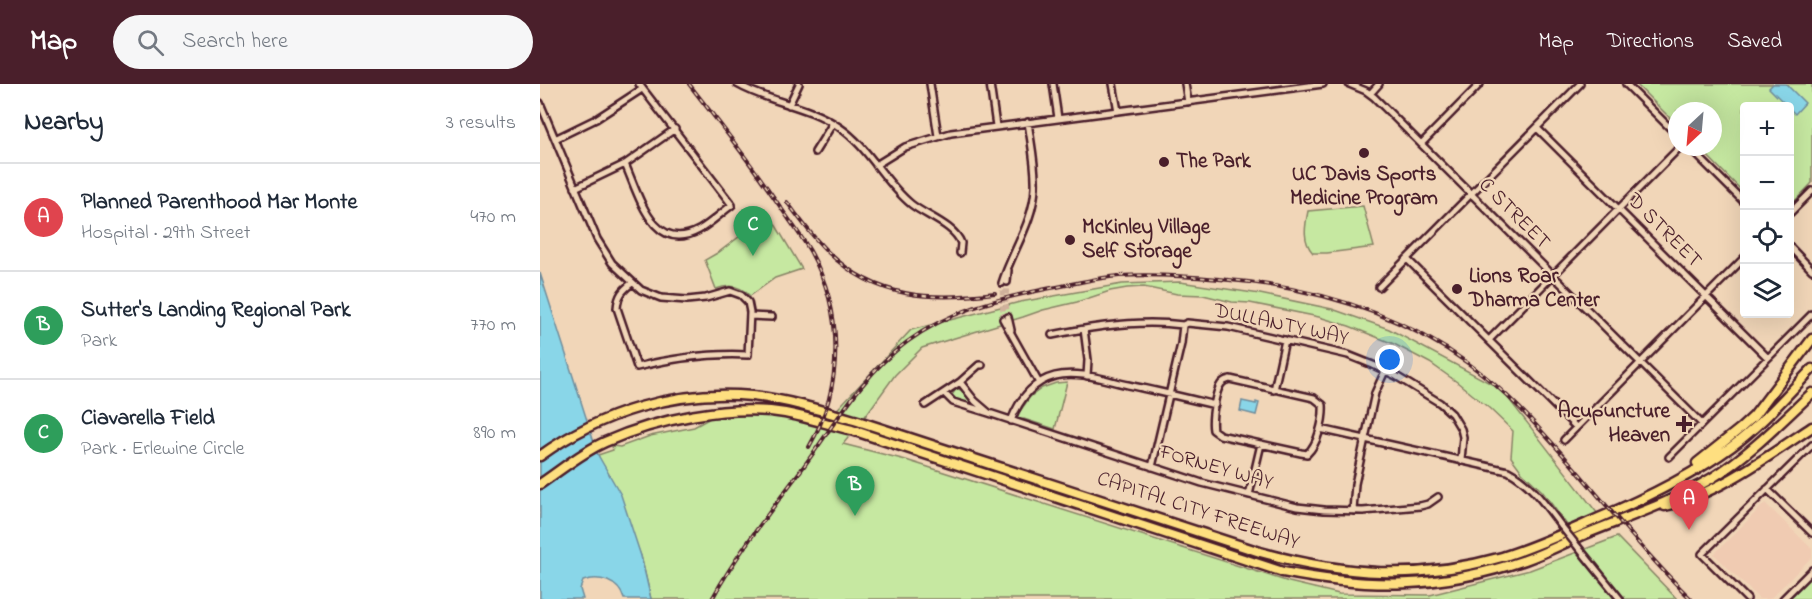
<!DOCTYPE html>
<meta charset="utf-8">
<style>
:root{--surface:#fff;--page:#f6f6f7;--text:#1f2937;--muted:#747a83;--line:#e0e1e3;--accent:#4a1f2b}
body{margin:0;font-family:"Indie Flower",sans-serif;background:var(--page);color:var(--text)}
.controls{position:absolute;right:18px;top:18px;display:grid;overflow:hidden;border-radius:6px;box-shadow:0 6px 24px #0002}
.controls button{width:54px;height:54px;display:grid;place-items:center;padding:0;border:0;border-bottom:2px solid var(--line);background:var(--surface);color:var(--text);font:30px sans-serif}
.compass{position:absolute;left:1128px;top:18px;width:54px;height:54px;border-radius:50%;background:var(--surface);box-shadow:0 6px 24px #0002;rotate:206deg}
.you{position:absolute;left:850px;top:276px;width:21px;height:21px;margin:-15px;border:4px solid #fff;border-radius:50%;background:#1a73e8;box-shadow:0 0 0 9px #1a73e833}
.badge{display:grid;place-items:center;width:39px;height:39px;border-radius:50%;background:var(--accent);color:#fff;font-size:20px;font-weight:700}
.pin{position:absolute;translate:-50% -50px;filter:drop-shadow(0 2px 3px #0008)}
.pin::after{content:'';position:absolute;top:32px;width:21px;height:18px;background:inherit;clip-path:polygon(0 0,100% 0,50% 100%)}
.list{margin:0;padding:0;list-style:none}
h2{display:flex;justify-content:space-between;align-items:center;height:78px;margin:0;padding:0 24px;font-size:26px}
h2 small{font-size:20px;font-weight:400;color:var(--muted)}
.list li{display:grid;grid-template-columns:39px 1fr auto;gap:18px;align-items:center;box-sizing:border-box;height:108px;padding:0 24px;border-top:2px solid var(--line)}
.list b{display:block;font-size:22px;white-space:nowrap}
.list p{margin:0;font-size:20px;white-space:nowrap;color:var(--muted)}
.list em{font-size:20px;font-style:normal;color:var(--muted)}
.icon{flex:none;width:33px;height:33px;fill:none;stroke:currentColor;stroke-width:2;stroke-linecap:round;stroke-linejoin:round}
.map{position:relative;flex:none;width:1272px;height:515px;overflow:hidden}
header{display:flex;align-items:center;gap:36px;box-sizing:border-box;height:84px;padding:0 30px;background:var(--accent);color:#fff}
header strong{font-size:28px}
nav{display:flex;gap:33px;margin-inline-start:auto;font-size:21px}
.search{width:420px;height:54px;background:var(--page);display:flex;align-items:center;gap:15px;box-sizing:border-box;padding:0 21px;border-radius:33px;color:var(--muted);font-size:22px}
main{display:flex}
aside{flex:1;background:var(--surface)}
.map>svg:first-child{display:block}
.built{fill:#f0cbb2}
.green{fill:#c6e8a1;stroke:#888466;stroke-width:1.5}
.water{fill:#89d6e8;stroke:#708d9c;stroke-width:1.5}
.lines{fill:none;stroke-linecap:round;stroke-linejoin:round}
.minor-tunnel{stroke:#d0b19c;stroke-width:5;stroke-dasharray:5 2.5;stroke-linecap:butt}
.minor-casing{stroke:#4a1f2b;stroke-width:10}
.highway-casing{stroke:#4a1f2b;stroke-width:13}
.minor{stroke:#f1d6b8;stroke-width:5}
.highway{stroke:#fedf80;stroke-width:8}
.rail-casing{stroke:#4a1f2b;stroke-width:4}
.rail{stroke:#f1d6b8;stroke-width:1.5;stroke-dasharray:4.5;stroke-linecap:butt}
.minor-bridge-casing{stroke:#4a1f2b;stroke-width:10;stroke-linecap:butt}
.minor-bridge{stroke:#f1d6b8;stroke-width:5}
.poi-dot{fill:#4a1f2b;stroke:#f1d6b8;stroke-width:2}
.labels{text-anchor:middle;dominant-baseline:central;stroke-width:4.5;stroke-linejoin:round;paint-order:stroke}
.poi-label{font-size:21px;font-weight:bold;fill:#4a1f2b;stroke:#f1d6b8;text-anchor:start}
.street-label{font-size:21px;fill:#4a1f2b;stroke:#f1d6b8}
</style>
<header>
<strong>Map</strong>
<div class="search"><svg class="icon" aria-label="search" viewBox="0 0 24 24"><circle cx="10" cy="10" r="6"/><path d="M15 15l6 6"/></svg>Search here</div>
<nav><a>Map</a><a>Directions</a><a>Saved</a></nav>
</header>
<main>
<aside>
<h2>Nearby<small>3 results</small></h2>
<ul class="list">
<li><span class="badge" style="background:#e0444e">A</span><div><b>Planned Parenthood Mar Monte</b><p>Hospital · 29th Street</p></div><em>470 m</em></li>
<li><span class="badge" style="background:#2e9e5b">B</span><div><b>Sutter's Landing Regional Park</b><p>Park</p></div><em>770 m</em></li>
<li><span class="badge" style="background:#2e9e5b">C</span><div><b>Ciavarella Field</b><p>Park · Erlewine Circle</p></div><em>890 m</em></li>
</ul>
</aside>
<div class="map">
<svg width="1272" height="515" viewBox="0 0 1272 515">
<rect width="100%" height="100%" fill="#f1d6b8"/>
<filter id="ink" filterUnits="userSpaceOnUse"><feTurbulence type="fractalNoise" baseFrequency=".0167" numOctaves="2"/><feDisplacementMap in="SourceGraphic" scale="12" xChannelSelector="R" yChannelSelector="G"/><feConvolveMatrix kernelMatrix="1 2 1 2 8 2 1 2 1" color-interpolation-filters="sRGB"/></filter>
<g filter="url(#ink)">
<path class="built" d="M 1225,419 L 1272,465 L 1272,473 L 1230,515 L 1219,515 L 1174,470 Z"/>
<path class="green" d="M 1096,0 L 1272,0 L 1272,99 L 1250,122 L 1250,22 L 1204,22 L 1204,109 L 1159,63 L 1173,63 L 1173,27 L 1137,27 L 1137,41 Z
M 823,122 L 834,163 L 787,169 L 773,169 C 762,157 765,142 768,127 Z
M 229,130 L 262,185 L 235,194 L 210,212 C 200,201 189,200 176,205 L 165,176 L 179,168 Z
M 640,198 L 720,210 L 792,225 L 849,245 L 961,305 L 1061,434 L 1027,441 L 1002,407 L 982,388 L 971,373 L 973,347 L 949,324 L 917,298 L 890,279 L 854,260 L 809,242 L 779,233 L 710,219 L 692,218 L 663,211 L 637,210 L 604,203 L 587,204 L 570,207 L 537,218 L 503,226 L 483,233 L 382,264 L 355,291 L 321,338 L 303,360 L 366,376 L 749,498 L 799,510 L 890,511 L 990,486 L 1077,453 L 1137,515 L 111,515 L 101,472 L 58,371 L 73,366 L 72,362 L 80,363 L 110,352 L 154,343 L 192,322 L 290,333 L 371,246 L 480,218 L 582,200 Z
M 527,298 L 515,345 L 484,335 L 481,336 L 478,334 L 478,330 L 490,313 L 502,304 L 516,299 Z
M 416,305 C 426,305 434,318 441,325 L 418,318 L 412,311 Z
M 1272,492 L 1272,515 L 1249,515 Z"/>
<path class="water" d="M 1233,0 L 1246,0 L 1265,19 L 1255,30 L 1229,4 Z
M 0,189 L 58,371 L 81,411 L 101,472 L 111,515 L 84,515 C 79,497 59,491 43,497 L 40,505 L 43,515 L 0,515 Z
M 702,317 L 716,320 L 716,318 L 719,319 L 716,331 L 700,327 Z"/>
<g class="lines">
<path class="minor-tunnel" d="M 467,198 L 466,219 L 468,233
M 462,199 L 463,235"/>
<g class="minor-casing">
<path id="minor" d="M 197,0 C 230,19 268,21 299,43 C 329,63 343,97 371,120 C 386,132 414,141 421,159 L 420,169
M 390,0 L 398,52
M 450,0 L 456,42
M 513,0 L 518,34
M 573,0 L 578,27
M 645,0 L 648,18
M 809,0 L 826,7 L 834,13 L 1162,340
M 1086,0 L 1137,51
M 830,10 L 839,0
M 0,19 L 57,155 L 72,179 L 101,206 L 121,214 L 147,216 L 166,214 L 190,207 L 201,211 L 208,218 L 210,228 L 208,271 C 170,269 134,274 97,283 L 77,224 C 78,211 83,206 92,199
M 249,21 L 259,0
M 997,44 L 1228,274
M 15,55 L 56,35 L 102,5
M 881,60 L 940,0
M 1149,63 L 1204,118
M 275,68 L 293,39
M 85,80 C 99,111 113,171 159,146 C 171,139 181,129 192,121 L 99,0
M 336,81 L 365,63 L 411,49 L 783,0
M 35,104 L 85,80 L 135,45
M 1250,129 L 1272,107
M 1250,163 L 1272,186
M 867,175 L 1036,343
M 467,198 L 468,186
M 462,199 C 472,167 494,137 495,103 C 496,82 491,60 488,38
M 839,203 L 1040,0
M 210,232 L 232,233
M 468,233 L 471,246
M 463,235 L 499,299
M 544,245 L 548,276 L 547,292
M 512,251 C 554,242 600,235 643,241
M 949,256 L 1140,63
M 690,295 L 774,314 L 783,321 C 784,336 778,360 767,370 L 761,369 L 680,351 L 673,346 C 671,336 675,308 681,300 C 684,296 686,296 690,295 Z
M 734,306 L 745,256
M 404,309 L 413,318 L 449,329 L 435,317 L 420,298
M 385,321 L 420,298 L 439,281 L 442,281
M 449,329 L 662,399 L 757,423 L 784,426 L 823,427 L 880,422 L 888,420 L 898,413
M 471,337 C 479,316 492,298 515,292 C 538,286 565,296 588,301 C 617,307 646,314 675,321
M 780,345 L 968,387 C 991,399 1006,422 1022,443
M 1024,356 L 1204,174
M 1129,373 L 1272,230
M 612,383 L 641,260 L 643,241 L 647,239 L 688,243 L 808,271 L 833,281 L 856,292 L 900,319 L 912,330 L 921,345 L 923,353 L 921,377
M 1227,405 L 1272,449
M 709,411 L 721,360
M 813,427 L 815,400 L 835,309 L 845,287
M 1038,463 L 1080,515
M 1207,515 L 1162,470 L 1272,361
M 1243,515 L 1272,486"/>
</g>
<g class="highway-casing">
<path id="highway" d="M 0,372 C 61,328 137,305 212,312 C 250,316 287,328 324,339 L 720,468 C 804,491 877,497 962,473 C 995,463 1027,448 1059,434 C 1104,415 1150,393 1191,363 C 1221,341 1246,312 1272,285
M 1157,379 L 1201,344 L 1214,332 L 1272,255
M 0,400 C 21,386 42,368 65,358 C 117,335 189,320 245,329 C 267,333 290,341 312,346 L 743,488 C 829,505 901,505 985,476 C 1005,469 1024,459 1043,451 C 1087,433 1131,419 1172,394 C 1209,371 1240,339 1272,309
M 1125,422 C 1174,412 1230,371 1272,343"/>
</g>
<use href="#minor" class="minor"/>
<use href="#highway" class="highway"/>
<g class="rail-casing">
<path id="rail" d="M 149,0 C 180,40 211,79 239,121 C 249,136 261,151 270,167 C 304,228 304,302 269,363
M 247,118 C 260,135 273,154 289,169 C 337,215 392,217 455,209
M 172,515 C 198,468 232,425 264,382 C 296,338 323,290 367,258 C 409,227 456,215 506,205 C 530,201 554,194 579,192 C 612,190 646,192 679,195 C 769,202 855,226 929,280 C 968,308 999,344 1031,380 C 1070,425 1108,473 1151,515"/>
</g>
<use href="#rail" class="rail"/>
<g class="minor-bridge-casing">
<path id="minor-bridge" d="M 1022,443 L 1038,463"/>
</g>
<use href="#minor-bridge" class="minor-bridge"/>
</g>
</g>
<g class="poi-dot">
<circle cx="824" cy="69" r="6"/>
<circle cx="624" cy="78" r="6"/>
<circle cx="530" cy="156" r="6"/>
<circle cx="917" cy="205" r="6"/>
<path d="M1141 331h6v6h6v6h-6v6h-6v-6h-6v-6h6z"/>
</g>
<g class="labels">
<g class="poi-label">
<text x="636" y="78">The Park</text>
<text x="824" y="91" text-anchor="middle">UC Davis Sports<tspan x="824" dy="24">Medicine Program</tspan></text>
<text x="542" y="144">McKinley Village<tspan x="542" dy="24">Self Storage</tspan></text>
<text x="929" y="193">Lions Roar<tspan x="929" dy="24">Dharma Center</tspan></text>
<text x="1130" y="328" text-anchor="end">Acupuncture<tspan x="1130" dy="24">Heaven</tspan></text>
</g>
<g class="street-label">
<text transform="translate(974 130) rotate(45)">C STREET</text>
<text transform="translate(1124 147) rotate(45)">D STREET</text>
<text transform="translate(741 241) rotate(12)">DULLANTY WAY</text>
<text transform="translate(676 384) rotate(16)">FORNEY WAY</text>
<text transform="translate(658 427) rotate(18)">CAPITAL CITY FREEWAY</text>
</g>
</g>
</svg>
<div class="controls">
<button>+</button>
<button>−</button>
<button><svg class="icon" aria-label="locate" viewBox="0 0 24 24"><circle cx="12" cy="12" r="6"/><path d="M12 2v4M12 18v4M2 12h4M18 12h4"/></svg></button>
<button><svg class="icon" aria-label="layers" viewBox="0 0 24 24"><path d="M12 4l9 5-9 5-9-5zM3 14l9 5 9-5"/></svg></button>
</div>
<svg class="compass" viewBox="-18 -18 36 36"><path d="M0-13l5 13h-10z" fill="#e53935"/><path d="M0 13l5-13h-10z" fill="#747a83"/></svg>
<div class="you"></div>
<div class="pin badge" style="left:1149px;top:446px;background:#e0444e">A</div>
<div class="pin badge" style="left:315px;top:432px;background:#2e9e5b">B</div>
<div class="pin badge" style="left:213px;top:172px;background:#2e9e5b">C</div>
</div>
</main>
